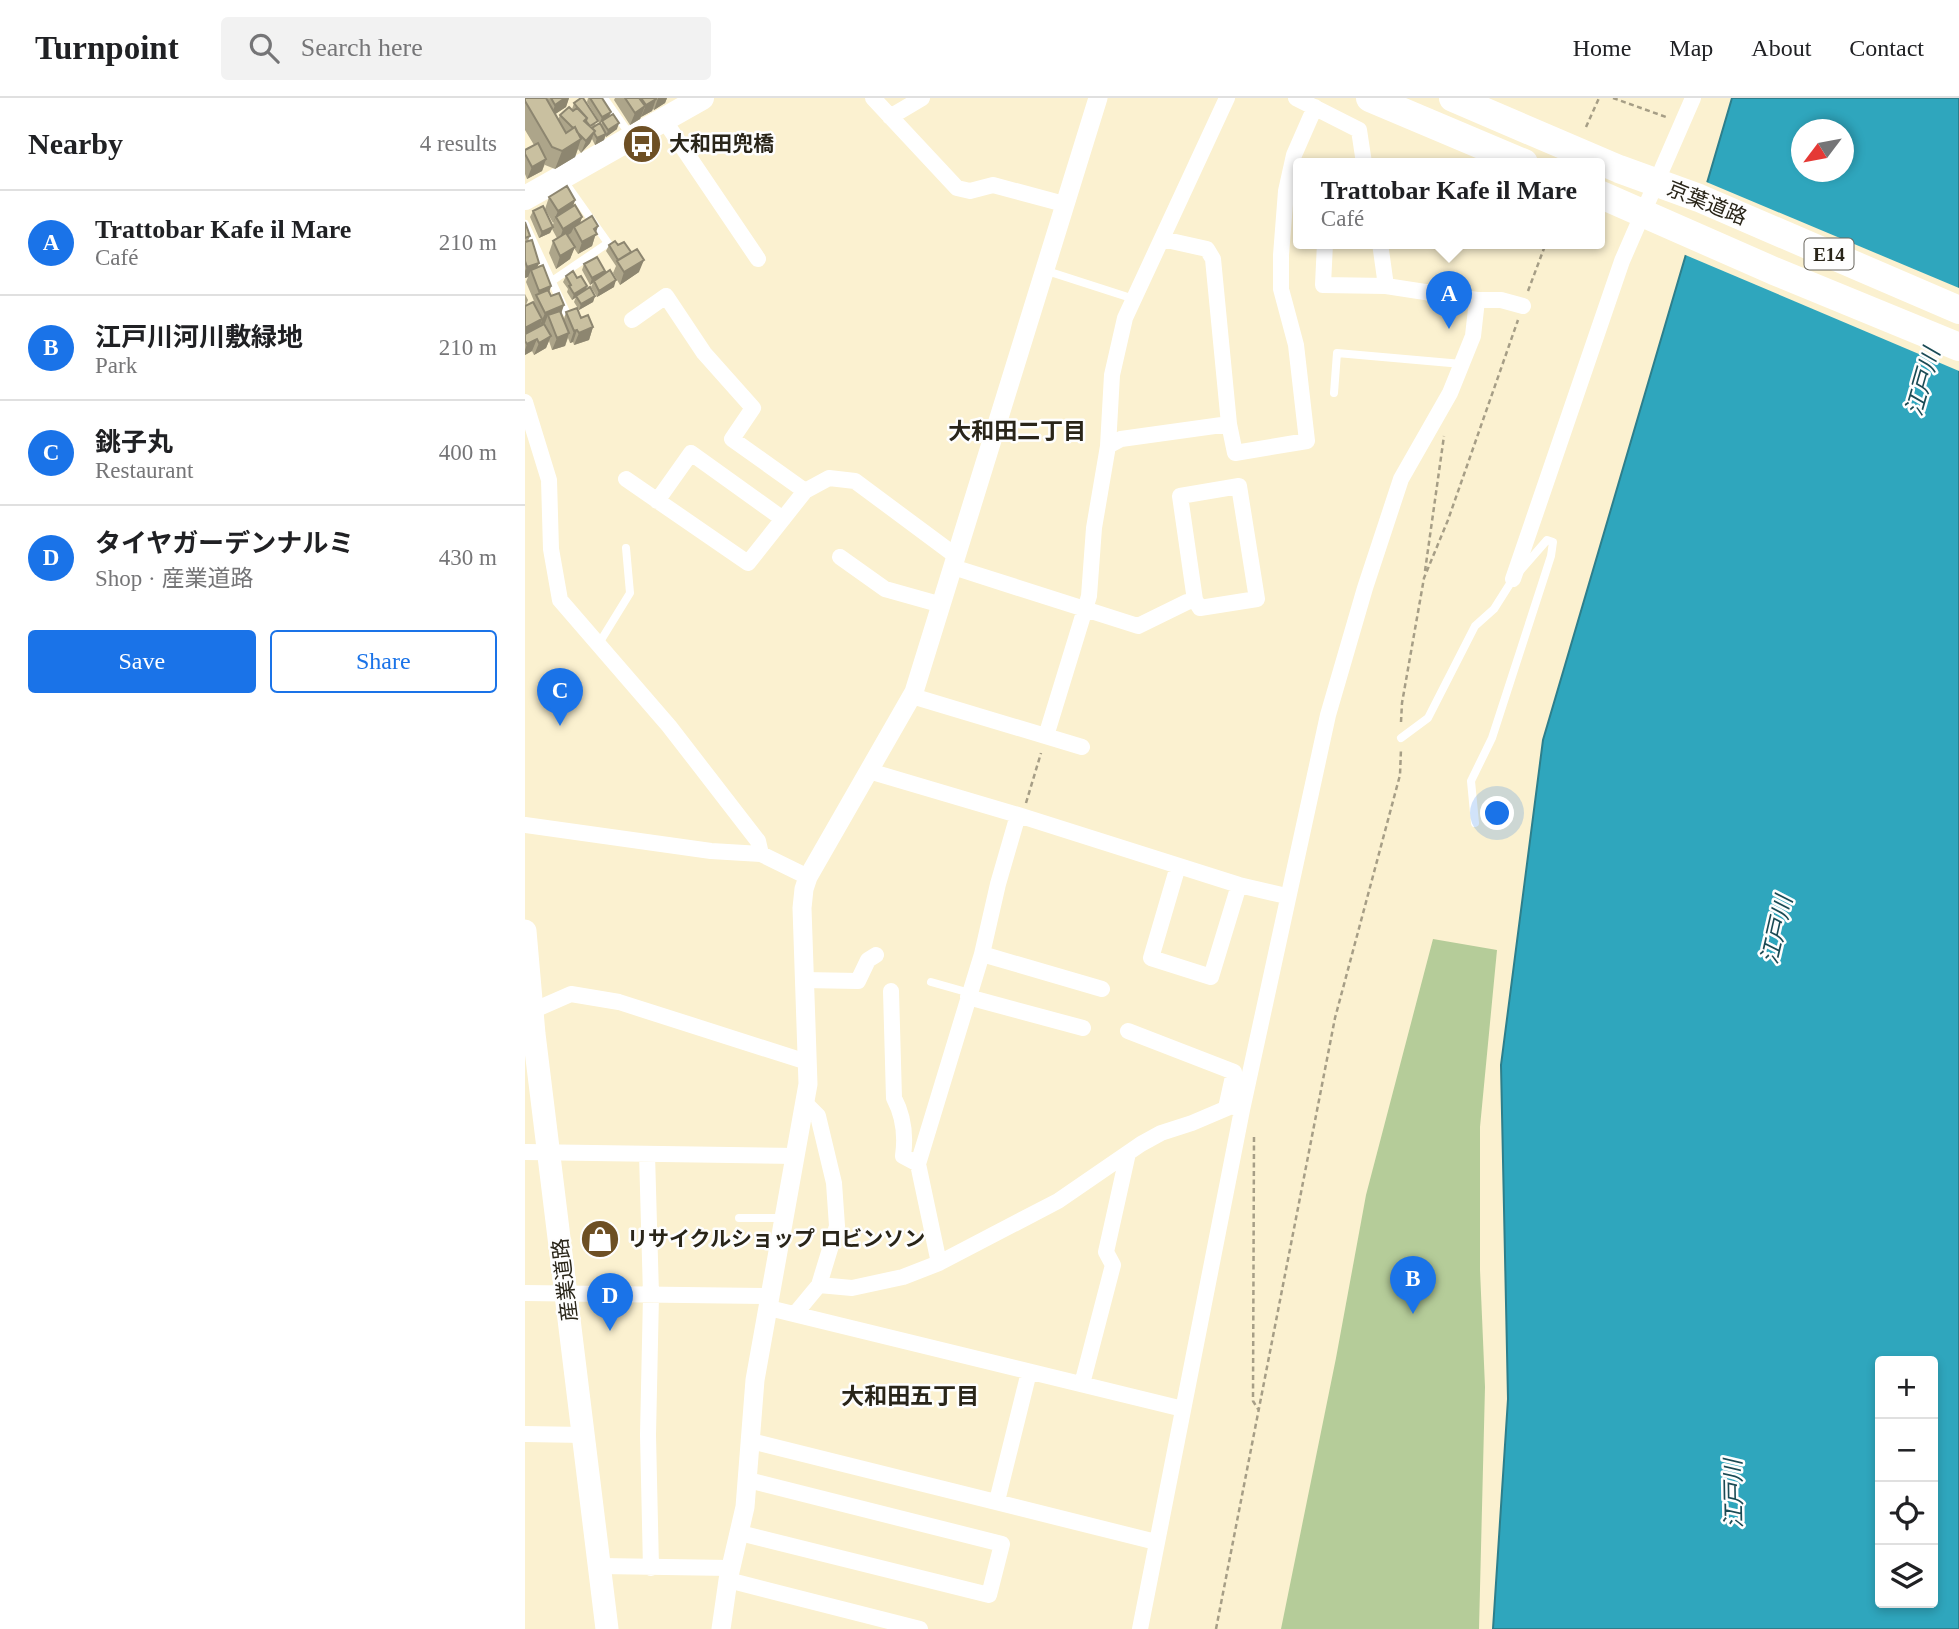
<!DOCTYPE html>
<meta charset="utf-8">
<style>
:root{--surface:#fff;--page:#f2f2f2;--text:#202124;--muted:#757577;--line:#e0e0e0;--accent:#1a73e8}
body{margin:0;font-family:"Times New Roman","Noto Sans JP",serif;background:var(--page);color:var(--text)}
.controls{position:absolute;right:21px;bottom:21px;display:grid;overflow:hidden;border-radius:7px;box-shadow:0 4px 10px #0003}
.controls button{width:63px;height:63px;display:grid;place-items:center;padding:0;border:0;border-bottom:2px solid var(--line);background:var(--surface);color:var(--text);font:35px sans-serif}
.compass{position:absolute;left:1266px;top:21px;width:63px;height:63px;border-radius:50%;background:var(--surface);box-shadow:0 4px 10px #0003;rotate:238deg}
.you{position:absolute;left:973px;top:716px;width:24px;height:24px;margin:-18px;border:5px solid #fff;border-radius:50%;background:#1a73e8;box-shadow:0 0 0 10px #1a73e833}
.badge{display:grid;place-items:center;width:46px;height:46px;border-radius:50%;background:var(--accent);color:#fff;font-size:23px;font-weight:700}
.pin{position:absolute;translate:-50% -58px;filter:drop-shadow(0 2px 4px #0008)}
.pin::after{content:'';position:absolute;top:37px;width:24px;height:21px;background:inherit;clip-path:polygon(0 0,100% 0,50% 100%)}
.popup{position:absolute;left:768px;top:60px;width:312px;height:91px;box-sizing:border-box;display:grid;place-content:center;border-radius:7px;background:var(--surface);filter:drop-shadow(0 2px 5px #0005);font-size:23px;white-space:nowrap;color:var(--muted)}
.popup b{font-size:26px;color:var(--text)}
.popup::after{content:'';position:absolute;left:50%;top:100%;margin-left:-14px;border:14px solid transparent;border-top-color:var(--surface)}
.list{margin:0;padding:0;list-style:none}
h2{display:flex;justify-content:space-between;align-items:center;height:91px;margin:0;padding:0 28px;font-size:30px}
h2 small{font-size:23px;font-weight:400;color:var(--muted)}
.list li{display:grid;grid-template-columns:46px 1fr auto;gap:21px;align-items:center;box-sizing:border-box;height:105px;padding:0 28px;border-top:2px solid var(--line)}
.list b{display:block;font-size:26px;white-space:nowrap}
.list p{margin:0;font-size:23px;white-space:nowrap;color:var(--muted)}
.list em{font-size:23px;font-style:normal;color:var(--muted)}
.actions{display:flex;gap:14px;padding:21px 28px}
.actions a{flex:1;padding:16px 0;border:2px solid var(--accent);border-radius:7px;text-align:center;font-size:24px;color:var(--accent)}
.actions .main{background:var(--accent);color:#fff}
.icon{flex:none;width:38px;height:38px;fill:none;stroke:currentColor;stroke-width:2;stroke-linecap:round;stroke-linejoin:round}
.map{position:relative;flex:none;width:1434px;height:1531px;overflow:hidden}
header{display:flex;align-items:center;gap:42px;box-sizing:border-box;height:98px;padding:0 35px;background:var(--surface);border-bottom:2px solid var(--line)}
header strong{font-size:33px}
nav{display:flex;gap:38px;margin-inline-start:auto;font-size:24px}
.search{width:490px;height:63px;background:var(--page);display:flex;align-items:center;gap:18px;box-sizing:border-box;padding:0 24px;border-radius:7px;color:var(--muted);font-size:26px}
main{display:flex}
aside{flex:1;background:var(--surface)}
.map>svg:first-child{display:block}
.green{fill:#b5cc99}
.water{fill:#2fa6bd;stroke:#2d7f8c;stroke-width:2;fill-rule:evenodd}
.pier{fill:#fbf1d0}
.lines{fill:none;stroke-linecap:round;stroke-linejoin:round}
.path{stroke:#a69e86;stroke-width:2.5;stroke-dasharray:5 3.5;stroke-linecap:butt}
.service{stroke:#fff;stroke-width:8}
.minor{stroke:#fff;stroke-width:16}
.tertiary{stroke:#fff;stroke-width:19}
.secondary{stroke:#fff;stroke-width:23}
.primary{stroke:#fff;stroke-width:24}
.motorway{stroke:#fff;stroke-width:28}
.wall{fill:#ada58a}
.shaded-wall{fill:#8d8670}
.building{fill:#c9c0a0;stroke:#8d8670;stroke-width:2}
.labels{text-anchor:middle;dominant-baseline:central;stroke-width:5;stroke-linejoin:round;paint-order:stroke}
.shield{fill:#fefefe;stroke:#69665e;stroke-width:2}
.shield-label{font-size:19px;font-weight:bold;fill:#292519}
.poi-label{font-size:21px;font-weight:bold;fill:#292519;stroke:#fefefe;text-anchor:start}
.street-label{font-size:21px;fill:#292519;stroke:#fefefe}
.water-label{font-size:23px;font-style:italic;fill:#1a4b55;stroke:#fefefe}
.neighbourhood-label{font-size:23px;font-weight:bold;fill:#292519;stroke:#fefefe}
</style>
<header>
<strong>Turnpoint</strong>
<div class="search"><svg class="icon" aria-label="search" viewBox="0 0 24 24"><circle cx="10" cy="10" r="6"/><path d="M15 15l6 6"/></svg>Search here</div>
<nav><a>Home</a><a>Map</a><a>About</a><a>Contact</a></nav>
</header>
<main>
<aside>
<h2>Nearby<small>4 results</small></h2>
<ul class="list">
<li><span class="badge">A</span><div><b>Trattobar Kafe il Mare</b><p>Café</p></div><em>210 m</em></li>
<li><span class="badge">B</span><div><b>江戸川河川敷緑地</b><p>Park</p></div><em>210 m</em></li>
<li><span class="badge">C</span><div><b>銚子丸</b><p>Restaurant</p></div><em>400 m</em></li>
<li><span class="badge">D</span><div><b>タイヤガーデンナルミ</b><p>Shop · 産業道路</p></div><em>430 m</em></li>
</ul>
<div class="actions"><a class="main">Save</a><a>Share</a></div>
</aside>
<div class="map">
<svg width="1434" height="1531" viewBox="0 0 1434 1531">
<rect width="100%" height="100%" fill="#fbf1d0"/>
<path class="green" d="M 908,841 L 972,852 L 955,1029 L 955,1172 L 960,1289 L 954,1531 L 756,1531 L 811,1260 L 841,1097 Z"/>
<path class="water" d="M 1207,0 L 1434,0 L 1434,1531 L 968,1531 L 983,1301 L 976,967 L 1018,642 ZM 1276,32 L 1318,32 L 1318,74 L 1276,74 ZM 1355,1263 L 1408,1263 L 1408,1505 L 1355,1505 Z"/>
<path class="pier" d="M 1179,83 L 1434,190 L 1434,273 L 1158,156 Z"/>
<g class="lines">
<path class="path" d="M 1088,0 L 1141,19
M 1061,29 L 1074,0
M 1003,193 L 1021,145
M 900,473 L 919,338
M 876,624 L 877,605 L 899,480 L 923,422 L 993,222
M 501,705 L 516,655
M 729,1039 L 728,1303 L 733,1311
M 691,1531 L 810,920 L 875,677 L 876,651"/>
<path class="service" d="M 79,0 L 106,38
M 0,126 L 41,214
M 519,172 L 609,201
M 27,183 L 83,145 L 39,83
M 809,295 L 812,255 L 937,266
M 73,547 L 105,495 L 101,450
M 876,640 L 903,620 L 950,528 L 969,511 L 988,481 L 1022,442 L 1028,444 L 1026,458 L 967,640 L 946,683 L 950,725
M 406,884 L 445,895
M 214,1120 L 257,1120"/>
<path class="minor" d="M 348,0 L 432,90 L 445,93 L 468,87 L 539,106
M 771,0 L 834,32 L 839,65
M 365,19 L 397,0
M 139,22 L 233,161
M 800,145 L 798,187 L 861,188
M 952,202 L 976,202 L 998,208
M 107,222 L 141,198 L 179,255 L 228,310 L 207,341 L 280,393
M 0,304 L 24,382 L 26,451 L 35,502 L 144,628 L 233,743 L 236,756
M 704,326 L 710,355 L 782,343 L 771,247 L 756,191 L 756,157 L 761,93 L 769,57 L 790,9
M 583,348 L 587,277 L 600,220 L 702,0
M 101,381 L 223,465 L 280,393 L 304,380 L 330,383 L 431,458
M 132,403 L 166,355 L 258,421
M 315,459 L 360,491 L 417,507
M 428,469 L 613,528 L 662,504 L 670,502 L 675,510 L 732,501 L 714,388 L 655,398 L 670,502
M 988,481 L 1097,163 L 1168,0
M 387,598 L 557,649
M 521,638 L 564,498 L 569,430 L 583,348 L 596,341 L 704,326 L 688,161 L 682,151 L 637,141
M 344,673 L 493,717 L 714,787 L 757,797
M 0,727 L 186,753 L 236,756 L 283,779
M 653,768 L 626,860 L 686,879 L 714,787
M 457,856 L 577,891
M 279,882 L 333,883 L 343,862 L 351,857
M 366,893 L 369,1000 C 379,1019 381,1037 378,1058 L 393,1066
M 443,899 L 558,930
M 7,913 L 46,896 L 94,904 L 282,964
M 603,933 L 709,974 L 701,1010
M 0,1054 L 271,1058
M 122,1056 L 126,1197 L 123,1337 L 126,1470
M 414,1165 L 393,1066 L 457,856 L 473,786 L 493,717
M 294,1187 L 327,1190 L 378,1179 L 414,1165 L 533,1103 L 616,1046 L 636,1035 L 667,1025 L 707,1008 L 717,1012
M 0,1195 L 246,1198
M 244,1210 L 658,1311
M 270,1216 L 294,1187 L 312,1128 L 309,1085 L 293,1018 L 280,1005
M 557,1286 L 588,1167 L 581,1154 L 603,1055
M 0,1336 L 59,1337
M 226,1343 L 631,1444
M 472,1403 L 504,1274
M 215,1435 L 464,1497 L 477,1446 L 223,1382
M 75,1468 L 206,1470
M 203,1482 L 395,1531
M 615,1531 L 717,1012 L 803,617 L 840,490 L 876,381 L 925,295 L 948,238 L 952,202 L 861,188 L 855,145"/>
<path class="tertiary" d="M 196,1531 L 203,1482 L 220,1409 L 230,1282 L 283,986 L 277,810 L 279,791 L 283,779 L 389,594 L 573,0"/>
<path class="secondary" d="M 0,833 L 9,936 L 82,1531"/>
<path class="primary" d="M 0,100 L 177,0"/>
<path class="motorway" d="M 845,0 L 999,65
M 928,0 L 1094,71 L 1174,100 L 1434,212
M 1074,96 L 1249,173 L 1434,249"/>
</g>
<path class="wall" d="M 0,0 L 44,0 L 41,9 L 30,16 L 33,22 L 35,17 L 48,13 L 47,11 L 49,5 L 71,27 L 76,27 L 77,24 L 75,25 L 62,4 L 63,0 L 77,0 L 86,14 L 84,19 L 92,31 L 81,39 L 80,38 L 79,42 L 70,47 L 67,41 L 65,45 L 56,55 L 53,51 L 50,59 L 30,71 L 20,67 L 20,66 L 17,73 L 2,81 L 0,76 L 0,52 L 9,47 L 0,32 Z
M 90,0 L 142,0 L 140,5 L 129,12 L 128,11 L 127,13 L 116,19 L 115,21 L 105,27 L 89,2 Z
M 24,99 L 50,102 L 48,108 L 57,119 L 55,125 L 71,135 L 67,148 L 53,156 L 49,150 L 45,161 L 31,171 L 24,155 L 28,143 L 32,140 L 27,131 L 25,135 L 14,140 L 5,119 L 8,113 L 27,129 L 29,124 L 28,125 L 20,111 Z
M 0,124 L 5,138 L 3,143 L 14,165 L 12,169 L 26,188 L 24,194 L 36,215 L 39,221 L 41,214 L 56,220 L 68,229 L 64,242 L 49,247 L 48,244 L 45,245 L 43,240 L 40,248 L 27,252 L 24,243 L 21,250 L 9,257 L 7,253 L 0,257 L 0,196 L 3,202 L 1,207 L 8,205 L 9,203 L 1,184 L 3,179 L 0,180 Z
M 84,147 L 114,174 L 95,187 L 88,175 L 91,168 L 81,153 Z
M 59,166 L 80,173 L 79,176 L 89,189 L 72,199 L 66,189 L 68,185 L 65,187 L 57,172 Z
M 41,178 L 52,180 L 62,188 L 60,193 L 70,198 L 68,204 L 54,212 L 49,204 L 51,199 L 47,202 L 42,194 L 43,191 L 38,184 Z"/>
<path class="shaded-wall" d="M 40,0 L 44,0 L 41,9 L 26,19 L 30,7 Z
M 133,0 L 142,0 L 140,5 L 129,12 Z
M 131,1 L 127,13 L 116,19 L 121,7 Z
M 120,8 L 115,21 L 105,27 L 110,15 Z
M 86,14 L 83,20 L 75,25 L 77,19 Z
M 94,25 L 92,31 L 81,39 L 83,32 Z
M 70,33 L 65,45 L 56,55 L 61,43 Z
M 81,36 L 79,42 L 70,47 L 72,40 Z
M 56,41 L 50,59 L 30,71 L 37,53 Z
M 21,61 L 17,73 L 2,81 L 7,69 Z
M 50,102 L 46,114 L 31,119 L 28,125 L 33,113 Z
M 57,119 L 53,131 L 49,129 L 46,135 L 34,143 L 38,131 Z
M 73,128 L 67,148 L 53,156 L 57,144 L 69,131 Z
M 28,129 L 25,135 L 14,140 L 17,134 Z
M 50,149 L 45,161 L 31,171 L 35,158 Z
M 119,162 L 114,174 L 95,187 L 99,174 Z
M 14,165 L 9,177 L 6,172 L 3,179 L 0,180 L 0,173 L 2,169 Z
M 80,173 L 78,179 L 69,183 L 68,185 L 65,187 L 67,180 Z
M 91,182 L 89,189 L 72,199 L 74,193 Z
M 26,188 L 22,200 L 12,199 L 14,193 Z
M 62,188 L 60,194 L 47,202 L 49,196 Z
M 70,198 L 68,204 L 54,212 L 56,206 Z
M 39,207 L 35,219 L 23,217 L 20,225 L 15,227 L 20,215 Z
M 17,221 L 13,233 L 0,240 L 0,230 Z
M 68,229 L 64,242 L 49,247 L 54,235 Z
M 52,232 L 48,244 L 45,245 L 49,233 Z
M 44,235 L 40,248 L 27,252 L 32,240 Z
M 26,238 L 21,250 L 9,257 L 14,245 Z
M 12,241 L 7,253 L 0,257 L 0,252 L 2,246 Z"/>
<path class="building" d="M 0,0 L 21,0 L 41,35 L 50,29 L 56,41 L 37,53 L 27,49 L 0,3 Z
M 26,0 L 40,0 L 30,7 Z
M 56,0 L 58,0 L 73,23 L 65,28 L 61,23 L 62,20 L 53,10 L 49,5 Z
M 65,0 L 77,0 L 86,14 L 77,19 Z
M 100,0 L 114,0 L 120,8 L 110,15 Z
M 116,0 L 131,0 L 131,1 L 121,7 Z
M 44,9 L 48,13 L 52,10 L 62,20 L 59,23 L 70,33 L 61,43 L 52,34 L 50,29 L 48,30 L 35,17 Z
M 88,16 L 94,25 L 83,32 L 77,23 Z
M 75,25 L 81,36 L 72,40 L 69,35 L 70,33 L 67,30 Z
M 13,45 L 21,61 L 7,69 L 0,56 L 0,52 Z
M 42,88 L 50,102 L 33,113 L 24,99 Z
M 50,107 L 57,119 L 38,131 L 31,119 Z
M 18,108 L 28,129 L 17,134 L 8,113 Z
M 67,118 L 73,128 L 69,131 L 72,136 L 57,144 L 49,129 Z
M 0,124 L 5,138 L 0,140 Z
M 41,135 L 50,149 L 35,158 L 28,143 Z
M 7,142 L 14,165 L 2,169 L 0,163 L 0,144 Z
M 90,143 L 93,147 L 99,144 L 106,154 L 93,162 L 84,147 Z
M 112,151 L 119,162 L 99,174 L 92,163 Z
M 72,159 L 80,173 L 67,180 L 59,166 Z
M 18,167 L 26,188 L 14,193 L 6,172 Z
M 85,172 L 91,182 L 74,193 L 69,183 Z
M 48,173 L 52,180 L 56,178 L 62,188 L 49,196 L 44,188 L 46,187 L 41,178 Z
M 65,189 L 70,198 L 56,206 L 51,198 Z
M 23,192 L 26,198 L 34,195 L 39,207 L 20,215 L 11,197 Z
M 8,204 L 17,221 L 0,230 L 0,208 Z
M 52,210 L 56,220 L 63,217 L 68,229 L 54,235 L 52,232 L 49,233 L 41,214 Z
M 35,213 L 44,235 L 32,240 L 23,217 Z
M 19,226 L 26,238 L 14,245 L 12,241 L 2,246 L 0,243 L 0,236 Z"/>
<defs>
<g id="bus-disc" transform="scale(2.0125)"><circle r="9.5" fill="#6d4f24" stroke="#fefefe"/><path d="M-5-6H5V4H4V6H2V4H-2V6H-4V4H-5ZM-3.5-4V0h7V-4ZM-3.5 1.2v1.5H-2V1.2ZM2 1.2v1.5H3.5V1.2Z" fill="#fff"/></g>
<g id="shop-disc" transform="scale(2.0125)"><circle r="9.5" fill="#6d4f24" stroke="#fefefe"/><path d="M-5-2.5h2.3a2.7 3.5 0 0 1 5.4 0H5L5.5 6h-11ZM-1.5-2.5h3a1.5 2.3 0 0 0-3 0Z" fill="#fff"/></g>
</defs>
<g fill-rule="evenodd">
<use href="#bus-disc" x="117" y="46"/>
<use href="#shop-disc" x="75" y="1141"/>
</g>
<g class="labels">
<rect class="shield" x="1279.5" y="140.5" width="49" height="31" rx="5"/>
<g class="shield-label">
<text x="1304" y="156">E14</text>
</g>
<g class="poi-label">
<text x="144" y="46">大和田兜橋</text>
<text x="102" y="1141">リサイクルショップ ロビンソン</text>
</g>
<g class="street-label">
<text transform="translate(1182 105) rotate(22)">京葉道路</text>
<text transform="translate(40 1182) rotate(-97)">産業道路</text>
</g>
<g class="water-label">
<text transform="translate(1398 284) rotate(-74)">江戸川</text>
<text transform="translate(1252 832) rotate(-77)">江戸川</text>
<text transform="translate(1209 1396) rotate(-91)">江戸川</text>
</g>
<g class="neighbourhood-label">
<text x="492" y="333">大和田二丁目</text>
<text x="385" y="1298">大和田五丁目</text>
</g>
</g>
</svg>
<div class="controls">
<button>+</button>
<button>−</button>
<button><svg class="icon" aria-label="locate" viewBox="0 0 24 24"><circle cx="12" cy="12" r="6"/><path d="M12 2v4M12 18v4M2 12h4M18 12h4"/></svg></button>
<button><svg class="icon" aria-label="layers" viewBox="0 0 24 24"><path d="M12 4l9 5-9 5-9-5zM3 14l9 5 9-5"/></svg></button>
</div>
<svg class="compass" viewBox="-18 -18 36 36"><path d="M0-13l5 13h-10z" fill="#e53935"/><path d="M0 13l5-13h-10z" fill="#757577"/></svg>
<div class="you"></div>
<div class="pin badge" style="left:924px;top:231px">A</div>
<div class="popup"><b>Trattobar Kafe il Mare</b>Café</div>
<div class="pin badge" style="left:888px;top:1216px">B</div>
<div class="pin badge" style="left:35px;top:628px">C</div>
<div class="pin badge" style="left:85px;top:1233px">D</div>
</div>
</main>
